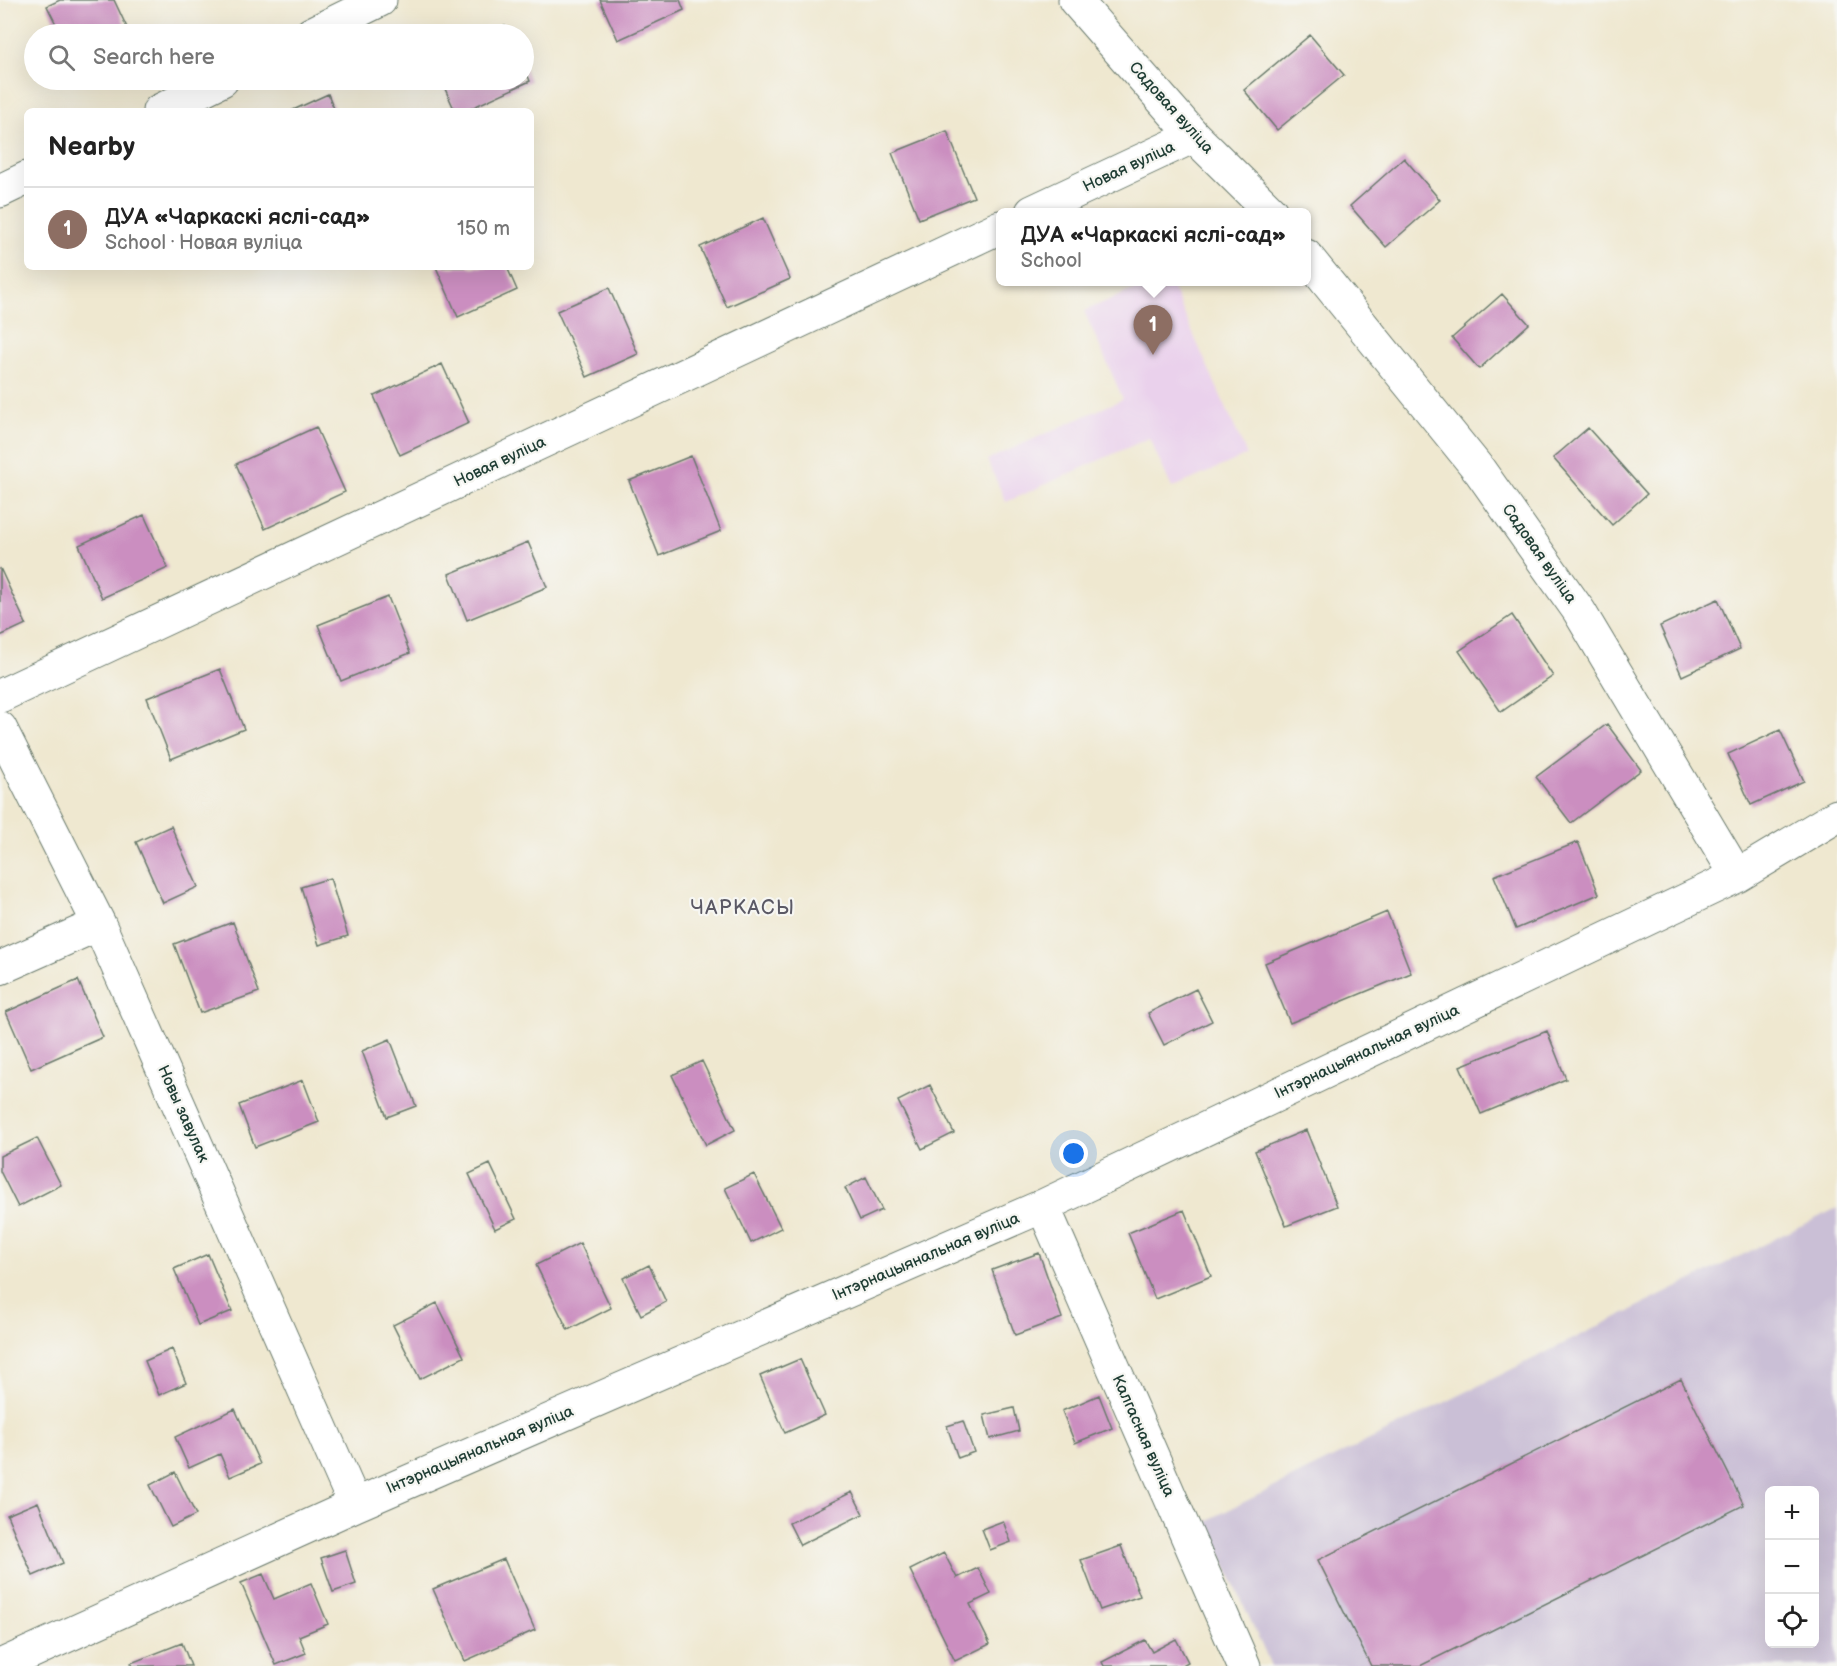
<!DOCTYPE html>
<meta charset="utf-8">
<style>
:root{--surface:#fff;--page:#f6f6f6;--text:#222;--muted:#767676;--line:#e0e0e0;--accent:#b5179e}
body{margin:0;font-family:"Balsamiq Sans",sans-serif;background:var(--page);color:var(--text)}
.controls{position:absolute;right:18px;bottom:18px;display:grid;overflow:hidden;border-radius:9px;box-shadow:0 6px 24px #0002}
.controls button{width:54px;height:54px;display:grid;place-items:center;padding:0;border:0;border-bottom:2px solid var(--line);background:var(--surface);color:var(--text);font:30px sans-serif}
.you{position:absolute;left:1074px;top:1154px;width:21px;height:21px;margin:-15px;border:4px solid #fff;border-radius:50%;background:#1a73e8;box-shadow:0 0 0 9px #1a73e833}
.badge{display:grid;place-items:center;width:39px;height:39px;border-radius:50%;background:var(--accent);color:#fff;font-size:20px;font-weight:700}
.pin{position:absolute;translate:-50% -50px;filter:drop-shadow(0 2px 3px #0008)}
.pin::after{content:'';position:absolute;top:32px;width:21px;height:18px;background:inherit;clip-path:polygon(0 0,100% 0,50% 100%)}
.popup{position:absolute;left:996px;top:208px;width:315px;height:78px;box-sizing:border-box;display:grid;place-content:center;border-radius:9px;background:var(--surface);filter:drop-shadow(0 2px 4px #0005);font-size:20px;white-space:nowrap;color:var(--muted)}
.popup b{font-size:22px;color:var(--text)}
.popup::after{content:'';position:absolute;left:50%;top:100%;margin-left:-12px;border:12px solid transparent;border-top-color:var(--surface)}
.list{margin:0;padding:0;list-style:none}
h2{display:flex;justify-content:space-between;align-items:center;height:78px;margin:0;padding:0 24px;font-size:26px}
h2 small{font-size:20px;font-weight:400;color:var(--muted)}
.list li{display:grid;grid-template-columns:39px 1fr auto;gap:18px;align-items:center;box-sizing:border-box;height:84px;padding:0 24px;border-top:2px solid var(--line)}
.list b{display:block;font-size:22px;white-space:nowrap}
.list p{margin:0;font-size:20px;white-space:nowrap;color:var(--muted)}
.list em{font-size:20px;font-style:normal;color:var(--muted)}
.icon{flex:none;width:33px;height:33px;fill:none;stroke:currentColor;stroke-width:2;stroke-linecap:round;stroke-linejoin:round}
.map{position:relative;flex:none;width:1837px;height:1666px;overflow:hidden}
.search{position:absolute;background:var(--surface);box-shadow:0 6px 24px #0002;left:24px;top:24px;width:510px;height:66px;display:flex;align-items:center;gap:15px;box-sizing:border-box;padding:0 21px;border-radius:33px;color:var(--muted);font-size:22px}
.panel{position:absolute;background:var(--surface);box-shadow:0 6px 24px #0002;left:24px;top:108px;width:510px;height:162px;border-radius:9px}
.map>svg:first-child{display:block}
.built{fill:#ead1ec}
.industrial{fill:#cabfd6;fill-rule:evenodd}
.building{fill:#cb8ec0}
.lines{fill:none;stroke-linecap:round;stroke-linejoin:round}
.minor-casing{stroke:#68796b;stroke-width:35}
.minor{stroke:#fff;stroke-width:33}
.labels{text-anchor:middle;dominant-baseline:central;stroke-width:4.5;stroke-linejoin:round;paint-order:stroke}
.street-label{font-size:16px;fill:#1f3d34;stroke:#f6f6f2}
.quarter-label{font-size:20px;letter-spacing:1.5px;fill:#5b5965;stroke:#f6f6f2}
</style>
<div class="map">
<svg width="1837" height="1666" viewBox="0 0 1837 1666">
<rect width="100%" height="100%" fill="#f6f6f2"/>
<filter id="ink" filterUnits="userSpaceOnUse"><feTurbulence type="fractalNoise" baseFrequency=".0167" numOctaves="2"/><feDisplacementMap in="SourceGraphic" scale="12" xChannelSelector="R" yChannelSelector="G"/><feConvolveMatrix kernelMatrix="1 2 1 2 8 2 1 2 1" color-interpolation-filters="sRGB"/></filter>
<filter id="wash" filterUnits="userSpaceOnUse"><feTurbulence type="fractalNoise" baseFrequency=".008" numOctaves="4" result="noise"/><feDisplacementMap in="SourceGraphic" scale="24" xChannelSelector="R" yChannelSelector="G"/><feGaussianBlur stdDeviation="1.35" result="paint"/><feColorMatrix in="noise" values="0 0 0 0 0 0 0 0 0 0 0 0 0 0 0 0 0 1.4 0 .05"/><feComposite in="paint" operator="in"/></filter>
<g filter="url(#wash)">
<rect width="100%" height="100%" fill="#efe8d0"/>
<path class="built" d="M 1151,282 L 1170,282 L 1247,455 L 1172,488 L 1149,438 L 1006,502 L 987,460 L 1123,399 L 1084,311 Z"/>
<path class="industrial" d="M 1837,1208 L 1837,1666 L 1271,1666 L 1206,1521 ZM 1770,1490 L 1814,1490 L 1814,1644 L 1770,1644 Z"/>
<g id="blocks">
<path class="building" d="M 60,0 L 114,0 L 130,34 L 61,34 L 47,6 Z
M 600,0 L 680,0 L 684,10 L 618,40 Z
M 505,26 L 509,34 L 487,34 Z
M 1310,35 L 1344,75 L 1277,130 L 1244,90 Z
M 524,66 L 530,81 L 465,111 L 455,111 L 441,80 L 524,80 Z
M 328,94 L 335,111 L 291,111 Z
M 947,131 L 974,197 L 919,219 L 892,153 Z
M 1404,158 L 1440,200 L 1386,247 L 1350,206 Z
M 763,218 L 790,279 L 727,307 L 700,247 Z
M 436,267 L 507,267 L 517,290 L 458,317 Z
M 609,288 L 638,354 L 587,377 L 557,311 Z
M 1502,294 L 1529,324 L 1479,369 L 1452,338 Z
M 442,364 L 469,423 L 400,455 L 374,396 Z
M 316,427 L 345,492 L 265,529 L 236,464 Z
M 1588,428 L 1647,494 L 1612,525 L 1553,458 Z
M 691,456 L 721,531 L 659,556 L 629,481 Z
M 144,515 L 168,568 L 102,598 L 79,545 Z
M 528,542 L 547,587 L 467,620 L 449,574 Z
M 0,568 L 26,624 L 0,636 Z
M 388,597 L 410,653 L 341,681 L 318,625 Z
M 1718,599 L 1740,649 L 1682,676 L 1660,626 Z
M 1512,615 L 1553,676 L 1501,712 L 1459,651 Z
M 220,669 L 244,729 L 171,759 L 147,698 Z
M 1607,724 L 1641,770 L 1571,823 L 1536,777 Z
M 1780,730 L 1804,781 L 1751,805 L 1728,754 Z
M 171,826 L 198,887 L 163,903 L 136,842 Z
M 1578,842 L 1599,894 L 1516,929 L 1494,876 Z
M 330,878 L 348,936 L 319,945 L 301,887 Z
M 1387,912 L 1411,973 L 1290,1023 L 1265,963 Z
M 233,922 L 259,992 L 200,1013 L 174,944 Z
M 78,980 L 103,1037 L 31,1069 L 6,1012 Z
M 1196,989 L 1212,1021 L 1164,1045 L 1148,1013 Z
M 1547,1031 L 1566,1079 L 1481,1114 L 1460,1066 Z
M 390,1039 L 416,1106 L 387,1117 L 362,1051 Z
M 702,1061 L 735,1130 L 706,1145 L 672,1075 Z
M 303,1080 L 319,1122 L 255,1147 L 239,1105 Z
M 930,1085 L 954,1133 L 922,1149 L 898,1101 Z
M 1306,1130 L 1337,1206 L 1286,1226 L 1255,1151 Z
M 37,1138 L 61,1185 L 18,1207 L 0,1171 L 0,1156 Z
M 490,1164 L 516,1219 L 495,1229 L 469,1174 Z
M 754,1174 L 781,1228 L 751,1243 L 725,1188 Z
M 866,1177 L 882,1210 L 860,1220 L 845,1188 Z
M 1184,1210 L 1211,1276 L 1155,1299 L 1128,1233 Z
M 580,1243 L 611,1308 L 568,1330 L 536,1265 Z
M 1039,1253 L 1062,1318 L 1015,1335 L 992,1270 Z
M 208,1254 L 232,1311 L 198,1325 L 174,1269 Z
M 649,1265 L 666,1302 L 641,1315 L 623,1278 Z
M 437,1303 L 464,1357 L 420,1379 L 393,1325 Z
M 172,1349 L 186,1383 L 159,1395 L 145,1361 Z
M 800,1359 L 825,1415 L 785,1433 L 760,1376 Z
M 1681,1379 L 1744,1505 L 1420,1666 L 1371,1666 L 1318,1560 Z
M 1099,1395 L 1112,1428 L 1075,1443 L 1062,1411 Z
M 1014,1408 L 1019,1431 L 990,1439 L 984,1415 Z
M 235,1409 L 260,1464 L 230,1477 L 220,1454 L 189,1468 L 175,1437 Z
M 963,1421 L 974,1452 L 958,1458 L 947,1426 Z
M 175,1472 L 196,1515 L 171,1527 L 150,1485 Z
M 852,1492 L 863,1514 L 800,1545 L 789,1523 Z
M 38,1502 L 63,1563 L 33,1576 L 7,1515 Z
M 1003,1521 L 1011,1542 L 990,1550 L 982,1529 Z
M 1121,1546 L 1140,1596 L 1100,1610 L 1081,1560 Z
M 345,1550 L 356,1584 L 333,1592 L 321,1558 Z
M 944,1553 L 957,1578 L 978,1568 L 991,1594 L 970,1604 L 990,1644 L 955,1661 L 910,1570 Z
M 504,1559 L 535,1630 L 465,1661 L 433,1589 Z
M 263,1574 L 274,1599 L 311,1583 L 328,1624 L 299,1636 L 306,1653 L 276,1665 L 241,1583 Z
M 1176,1639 L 1188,1662 L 1181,1666 L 1104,1666 L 1102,1662 L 1145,1640 L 1152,1652 Z
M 182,1643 L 191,1666 L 133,1666 L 131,1663 Z"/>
</g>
</g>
<g filter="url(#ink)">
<use href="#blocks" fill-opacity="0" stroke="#68796b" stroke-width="1.5"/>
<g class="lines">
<g class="minor-casing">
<path id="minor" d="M 1075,0 L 1194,136 L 1271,212
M 311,34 L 380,0
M 159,111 L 222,80
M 0,191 L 27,178
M 1032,212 L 1194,136
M 1306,256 L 1480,471 L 1579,611 L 1737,876
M 0,696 L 1000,227
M 0,728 L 99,924 L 355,1505
M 0,968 L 99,924
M 1043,1206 L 1244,1666
M 0,1666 L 355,1505 L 1043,1206 L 1737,876 L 1837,816"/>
</g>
<use href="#minor" class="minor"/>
</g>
</g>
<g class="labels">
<g class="street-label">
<text transform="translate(1171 108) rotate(48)">Садовая вуліца</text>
<text transform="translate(1129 167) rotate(-25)">Новая вуліца</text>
<text transform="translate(500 462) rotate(-25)">Новая вуліца</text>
<text transform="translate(1539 554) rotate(55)">Садовая вуліца</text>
<text transform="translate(1367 1052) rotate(-25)">Інтэрнацыянальная вуліца</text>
<text transform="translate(183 1114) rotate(66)">Новы завулак</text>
<text transform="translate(926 1257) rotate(-23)">Інтэрнацыянальная вуліца</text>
<text transform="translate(1143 1436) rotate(66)">Калгасная вуліца</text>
<text transform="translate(480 1450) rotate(-23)">Інтэрнацыянальная вуліца</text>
</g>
<g class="quarter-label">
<text x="743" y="908">ЧАРКАСЫ</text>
</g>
</g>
</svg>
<div class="controls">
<button>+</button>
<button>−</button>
<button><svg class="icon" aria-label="locate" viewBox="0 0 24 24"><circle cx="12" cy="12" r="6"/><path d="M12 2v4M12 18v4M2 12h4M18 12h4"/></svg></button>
</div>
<div class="you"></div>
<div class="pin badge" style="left:1153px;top:355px;background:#8d6e63">1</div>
<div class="popup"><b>ДУА «Чаркаскі яслі-сад»</b>School</div>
<div class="search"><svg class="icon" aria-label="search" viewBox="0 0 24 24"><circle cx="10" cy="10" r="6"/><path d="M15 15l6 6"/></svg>Search here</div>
<section class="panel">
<h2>Nearby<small></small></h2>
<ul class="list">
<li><span class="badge" style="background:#8d6e63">1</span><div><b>ДУА «Чаркаскі яслі-сад»</b><p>School · Новая вуліца</p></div><em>150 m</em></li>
</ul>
</section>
</div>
